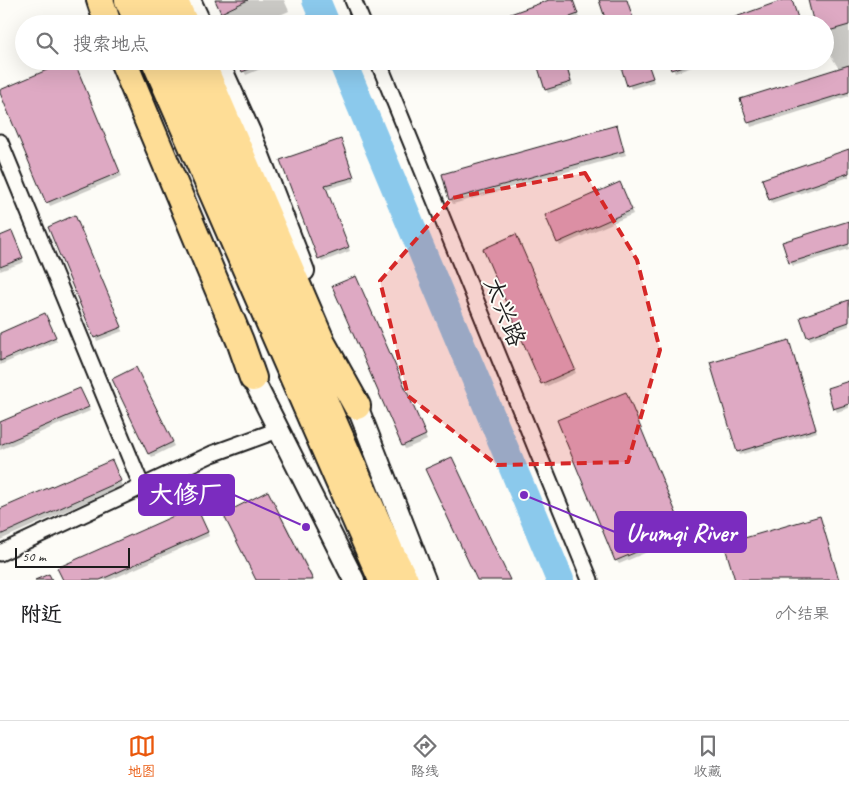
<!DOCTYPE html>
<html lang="zh">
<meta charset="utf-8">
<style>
:root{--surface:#fff;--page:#f6f6f6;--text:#202124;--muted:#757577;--line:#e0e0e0;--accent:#ea580c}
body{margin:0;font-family:Caveat,"LXGW WenKai TC",sans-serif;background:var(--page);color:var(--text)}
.scale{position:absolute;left:15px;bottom:12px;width:115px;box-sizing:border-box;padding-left:5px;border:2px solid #1c1c1c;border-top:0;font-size:14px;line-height:18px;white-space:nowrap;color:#1c1c1c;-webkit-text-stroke:4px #fdfcf7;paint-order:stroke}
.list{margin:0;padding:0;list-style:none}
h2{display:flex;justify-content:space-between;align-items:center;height:65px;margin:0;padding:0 20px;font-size:21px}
h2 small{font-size:16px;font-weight:400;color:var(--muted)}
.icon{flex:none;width:28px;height:28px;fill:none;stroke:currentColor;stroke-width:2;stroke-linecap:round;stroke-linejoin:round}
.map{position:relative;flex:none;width:849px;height:580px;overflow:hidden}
.search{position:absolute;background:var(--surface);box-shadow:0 5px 20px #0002;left:15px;right:15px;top:15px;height:55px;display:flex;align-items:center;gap:12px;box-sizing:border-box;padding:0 18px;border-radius:28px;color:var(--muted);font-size:19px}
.sheet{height:140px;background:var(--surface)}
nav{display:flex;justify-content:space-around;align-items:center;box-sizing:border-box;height:70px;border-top:1px solid var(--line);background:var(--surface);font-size:14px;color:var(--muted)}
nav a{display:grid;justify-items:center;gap:2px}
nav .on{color:var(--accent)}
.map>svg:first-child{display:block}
.shadow{fill:#0003}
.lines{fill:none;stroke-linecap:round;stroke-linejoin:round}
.river{stroke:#8bc9ec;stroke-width:28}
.building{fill:#dea9c3;stroke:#1c1c1c}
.street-casing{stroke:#1c1c1c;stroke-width:19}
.secondary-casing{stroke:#1c1c1c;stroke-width:24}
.highway-casing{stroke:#1c1c1c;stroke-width:30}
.street{stroke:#fdfcf7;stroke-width:15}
.secondary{stroke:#fdfcf7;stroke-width:20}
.highway{stroke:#fedd96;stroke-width:26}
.marked{fill:#d62828;fill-opacity:0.2;stroke:#d62828;stroke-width:4;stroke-dasharray:10 6;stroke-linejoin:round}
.labels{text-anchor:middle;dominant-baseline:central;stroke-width:4;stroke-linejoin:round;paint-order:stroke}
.street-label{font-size:24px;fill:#1c1c1c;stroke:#fdfcf7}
.leader{fill:none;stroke:#7b2cbf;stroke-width:2}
.callout-dot{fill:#7b2cbf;stroke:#fdfcf7;stroke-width:2}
.callout{fill:#7b2cbf;stroke:#7b2cbf;stroke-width:2}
.callout-label{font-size:25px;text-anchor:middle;font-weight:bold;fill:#fff}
</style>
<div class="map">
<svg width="849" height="580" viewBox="0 0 849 580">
<rect width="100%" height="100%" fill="#fdfcf7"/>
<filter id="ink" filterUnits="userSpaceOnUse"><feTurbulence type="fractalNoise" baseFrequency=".02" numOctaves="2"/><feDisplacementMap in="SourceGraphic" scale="10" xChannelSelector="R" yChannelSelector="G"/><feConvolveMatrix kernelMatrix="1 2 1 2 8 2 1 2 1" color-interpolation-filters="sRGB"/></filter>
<g filter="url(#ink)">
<path class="shadow" d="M 216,0 L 284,0 L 289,11 L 260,24 L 228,24 Z
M 553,0 L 573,0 L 579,18 L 563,24 L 494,24 Z
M 809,0 L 849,0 L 849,96 L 751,127 L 742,100 L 839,69 L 825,46 L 825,24 Z
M 239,61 L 271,61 L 272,64 L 246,75 Z
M 565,61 L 573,85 L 548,93 L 546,89 Z
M 621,61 L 647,61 L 654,82 L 631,89 Z
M 670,61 L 709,61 L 675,73 Z
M 74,65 L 122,176 L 50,206 L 0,91 Z
M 616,127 L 626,155 L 453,204 L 451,200 L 444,175 Z
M 343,144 L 355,181 L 326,189 L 350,251 L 322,262 L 282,161 Z
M 849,151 L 849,177 L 772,203 L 770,199 Z
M 622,187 L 633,214 L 560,246 L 558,242 Z
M 77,221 L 123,331 L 97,341 L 49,227 Z
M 849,222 L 849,249 L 793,266 L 790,262 Z
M 14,237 L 24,262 L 0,271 L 0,238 Z
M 518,239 L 576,373 L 545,387 L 484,249 Z
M 358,281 L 427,440 L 405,449 L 403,445 Z
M 849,301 L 849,326 L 810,340 L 808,336 Z
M 47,319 L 57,341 L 0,365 L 0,334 Z
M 789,341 L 817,432 L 740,455 L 738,451 Z
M 137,372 L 174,446 L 152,457 L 149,453 Z
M 849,382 L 849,408 L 837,412 L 835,408 Z
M 82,393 L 90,411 L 0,450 L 0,423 Z
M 628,397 L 685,536 L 619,564 L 616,560 Z
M 113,465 L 122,486 L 0,540 L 0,511 Z
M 267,492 L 287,526 L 314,580 L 258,580 Z
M 198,511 L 209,536 L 110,580 L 64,580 Z"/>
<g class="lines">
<path class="river" d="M 316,0 L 326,24
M 342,61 L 560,580"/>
</g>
<path class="building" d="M 215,0 L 248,0 L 221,13 Z
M 549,0 L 573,0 L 578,14 L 551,24 L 492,24 L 491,21 Z
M 599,0 L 627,0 L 635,24 L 607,24 Z
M 783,0 L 792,0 L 800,24 L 716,24 Z
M 808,0 L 849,0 L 849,25 L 825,32 L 825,24 L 814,24 Z
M 68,61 L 74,61 L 120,172 L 46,203 L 0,93 L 0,90 Z
M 238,61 L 268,61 L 242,72 Z
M 536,61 L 565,61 L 571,82 L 545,90 Z
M 619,61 L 647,61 L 653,78 L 627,86 Z
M 668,61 L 697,61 L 671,70 Z
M 849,65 L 849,92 L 748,123 L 740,99 Z
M 617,125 L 624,151 L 449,200 L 442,174 Z
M 341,139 L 354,177 L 325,185 L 349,247 L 318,259 L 280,160 Z
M 849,149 L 849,173 L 769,200 L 762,179 Z
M 620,182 L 632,210 L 557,243 L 545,215 Z
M 75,215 L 122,327 L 94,338 L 48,227 Z
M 849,221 L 849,244 L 789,263 L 782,242 Z
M 12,231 L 23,258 L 0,267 L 0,236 Z
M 516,234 L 575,369 L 541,384 L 483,249 Z
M 356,276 L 426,435 L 402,446 L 332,286 Z
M 849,300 L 849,322 L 807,337 L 800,317 Z
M 45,313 L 56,337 L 0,361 L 0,333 Z
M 789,340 L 816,429 L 737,452 L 710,363 Z
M 136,367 L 173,442 L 148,454 L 112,379 Z
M 849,381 L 849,404 L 833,409 L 827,388 Z
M 80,388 L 89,407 L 0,445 L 0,422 Z
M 626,392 L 684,532 L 615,561 L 557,420 Z
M 452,457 L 510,580 L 477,580 L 425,469 Z
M 112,460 L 121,481 L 0,535 L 0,509 Z
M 268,491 L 313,580 L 256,580 L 223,514 Z
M 196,506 L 208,532 L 100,580 L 63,580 L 57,568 Z
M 820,516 L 839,580 L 735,580 L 724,544 Z
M 49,574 L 52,580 L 35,580 Z"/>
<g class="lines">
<g class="street-casing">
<path id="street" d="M 353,0 L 363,24
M 378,61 L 590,580
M 0,142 L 142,487
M 0,553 L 212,454 L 278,430"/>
</g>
<g class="secondary-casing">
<path id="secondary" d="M 190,0 L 201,24
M 218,61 L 250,132 L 304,271
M 247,367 L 354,580
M 352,393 L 425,580"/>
</g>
<g class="highway-casing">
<path id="highway" d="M 100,0 L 108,24
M 128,0 L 139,24
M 150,0 L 160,24
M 174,0 L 185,24
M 123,61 L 240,341 L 253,378
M 155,61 L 382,580
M 176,61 L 390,551 L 405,580
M 201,61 L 322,343 L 357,406"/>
</g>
<use href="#street" class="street"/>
<use href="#secondary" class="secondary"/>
<use href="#highway" class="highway"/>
</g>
</g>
<path class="marked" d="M 585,173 L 637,260 L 660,350 L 628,462 L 497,465 L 408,396 L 380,281 L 452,198 Z"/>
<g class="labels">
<g class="street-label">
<text transform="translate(505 312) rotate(68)">太兴路</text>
</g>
</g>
<path class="leader" d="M306 527L234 495M524 495L615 532"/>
<g class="callout-dot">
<circle cx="306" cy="527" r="5"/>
<circle cx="524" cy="495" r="5"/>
</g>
<g class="callout">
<rect x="139" y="475" width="95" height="40" rx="5"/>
<rect x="615" y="512" width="131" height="40" rx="5"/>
</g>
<g class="callout-label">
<text x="186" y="503">大修厂</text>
<text x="681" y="541">Urumqi River</text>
</g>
</svg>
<div class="scale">50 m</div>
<div class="search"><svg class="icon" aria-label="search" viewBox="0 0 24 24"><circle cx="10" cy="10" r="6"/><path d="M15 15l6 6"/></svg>搜索地点</div>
</div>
<section class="sheet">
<h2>附近<small>0个结果</small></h2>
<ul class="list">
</ul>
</section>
<nav>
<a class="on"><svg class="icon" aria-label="map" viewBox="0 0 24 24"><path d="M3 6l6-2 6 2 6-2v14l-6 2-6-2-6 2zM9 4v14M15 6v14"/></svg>地图</a>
<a><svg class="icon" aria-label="directions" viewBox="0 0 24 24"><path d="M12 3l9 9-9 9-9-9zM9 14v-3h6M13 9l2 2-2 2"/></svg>路线</a>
<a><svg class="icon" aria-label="saved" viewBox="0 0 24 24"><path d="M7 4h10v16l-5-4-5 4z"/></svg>收藏</a>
</nav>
